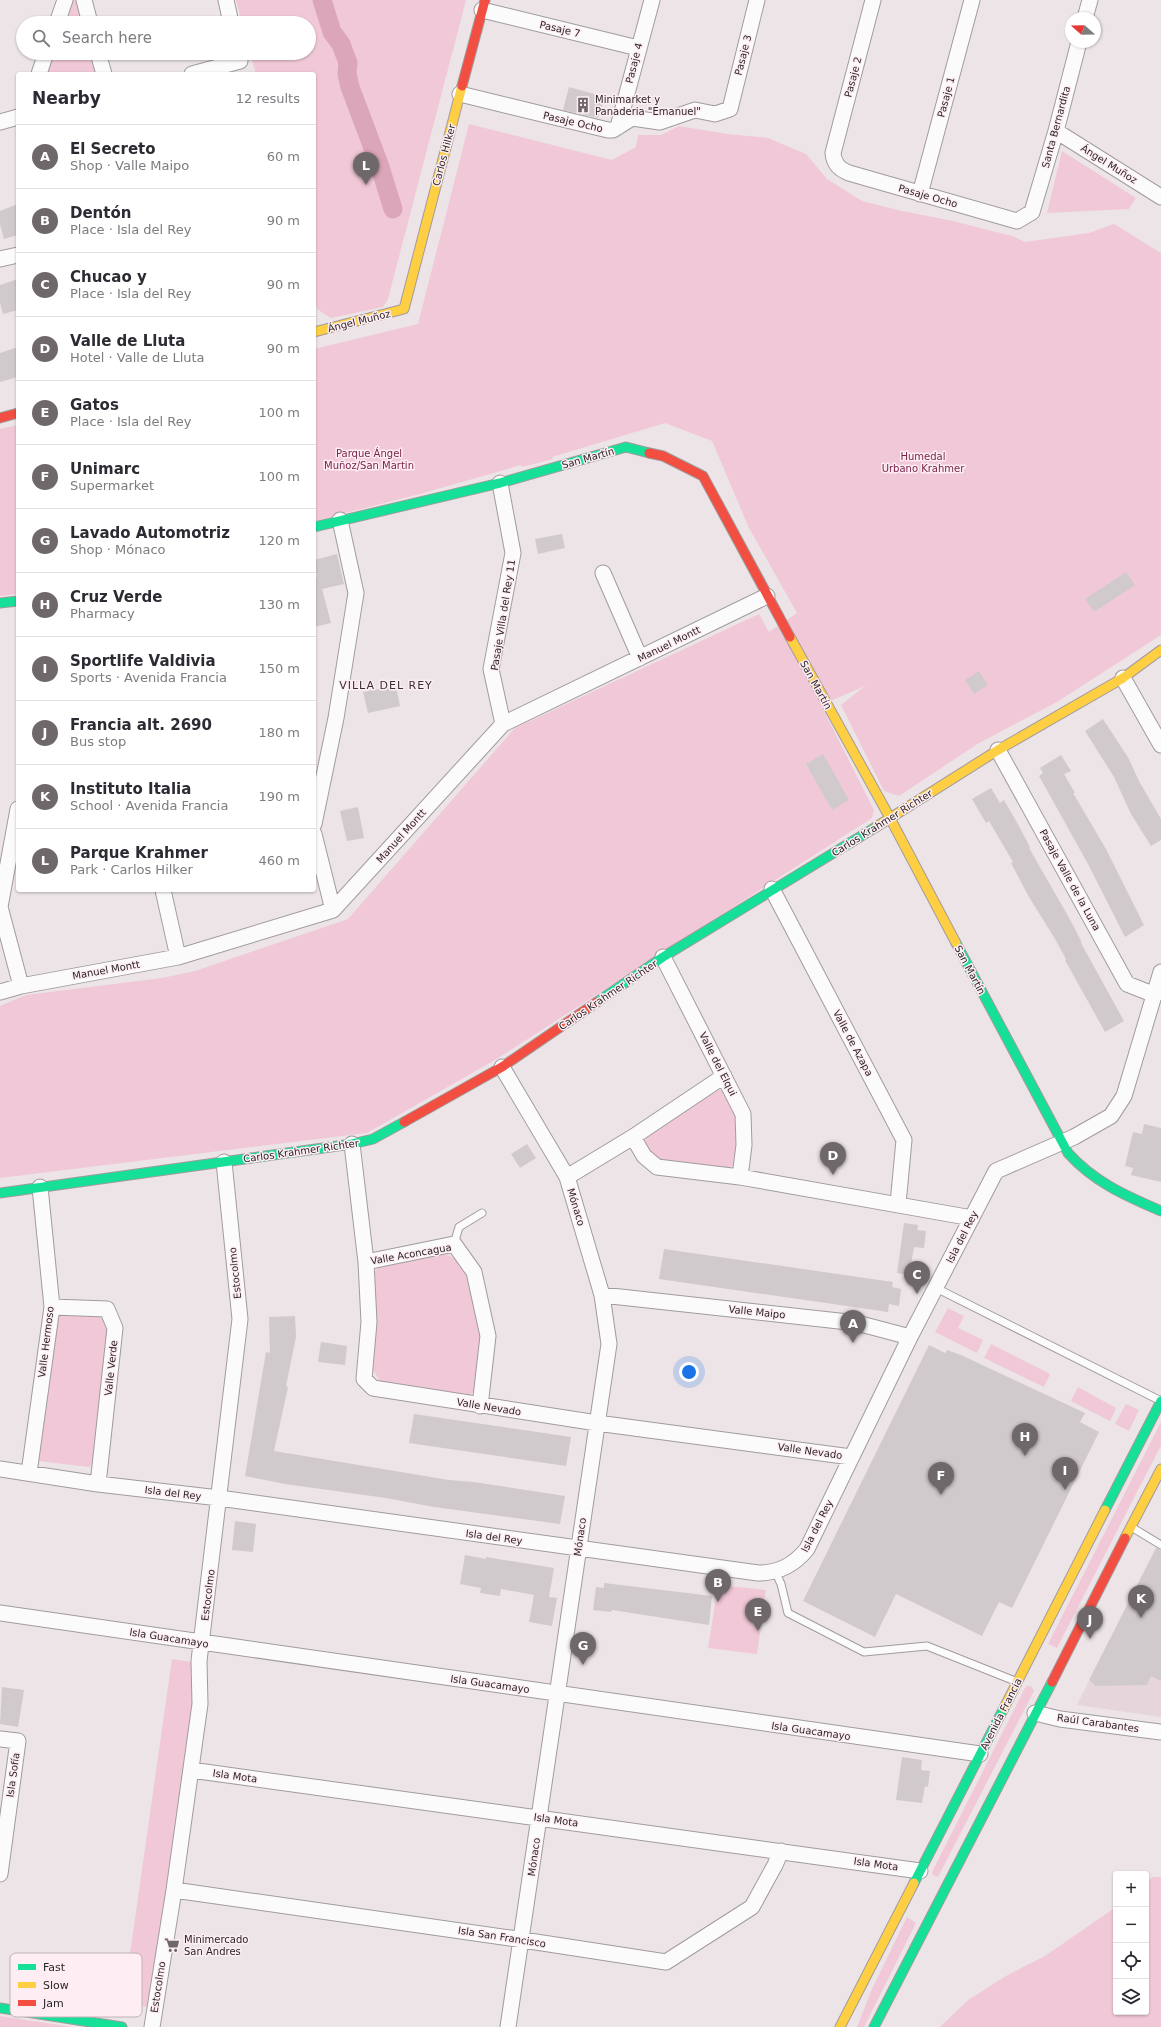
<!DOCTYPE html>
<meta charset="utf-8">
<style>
:root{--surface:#fff;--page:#f2f2f3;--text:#2b2b33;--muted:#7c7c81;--line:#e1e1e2;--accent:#6f686a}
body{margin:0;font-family:"DejaVu Sans",sans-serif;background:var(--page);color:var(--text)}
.controls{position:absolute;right:12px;bottom:12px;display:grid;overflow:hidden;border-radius:4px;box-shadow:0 1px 3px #0004}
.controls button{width:36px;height:36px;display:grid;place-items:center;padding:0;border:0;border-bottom:1px solid var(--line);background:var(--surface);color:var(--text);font:20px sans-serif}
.compass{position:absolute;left:1065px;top:12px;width:36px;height:36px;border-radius:50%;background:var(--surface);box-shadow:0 1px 3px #0004;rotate:290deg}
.you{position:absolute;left:689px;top:1372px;width:14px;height:14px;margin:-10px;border:3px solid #fff;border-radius:50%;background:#1a73e8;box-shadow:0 0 0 6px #1a73e833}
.badge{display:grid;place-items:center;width:26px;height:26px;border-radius:50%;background:var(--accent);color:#fff;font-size:13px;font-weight:700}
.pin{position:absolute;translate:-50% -33px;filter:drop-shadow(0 1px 2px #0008)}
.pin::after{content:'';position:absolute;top:21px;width:14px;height:12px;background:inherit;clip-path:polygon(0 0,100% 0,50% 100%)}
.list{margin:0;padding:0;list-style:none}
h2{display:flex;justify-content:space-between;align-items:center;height:52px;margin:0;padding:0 16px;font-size:17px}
h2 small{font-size:13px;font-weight:400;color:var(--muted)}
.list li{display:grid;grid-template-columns:26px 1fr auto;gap:12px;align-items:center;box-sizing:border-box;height:64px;padding:0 16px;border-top:1px solid var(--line)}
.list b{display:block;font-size:15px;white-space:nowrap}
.list p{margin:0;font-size:13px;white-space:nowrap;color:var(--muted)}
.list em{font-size:13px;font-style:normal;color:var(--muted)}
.icon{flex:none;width:22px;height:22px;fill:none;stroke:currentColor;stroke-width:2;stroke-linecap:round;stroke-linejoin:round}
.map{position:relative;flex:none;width:1161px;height:2027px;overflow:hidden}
.search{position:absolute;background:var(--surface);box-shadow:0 1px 3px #0004;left:16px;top:16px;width:300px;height:44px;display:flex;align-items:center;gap:10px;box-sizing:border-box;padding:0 14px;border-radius:22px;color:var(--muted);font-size:15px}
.panel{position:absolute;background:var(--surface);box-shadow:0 1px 3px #0004;left:16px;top:72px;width:300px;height:820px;border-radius:4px}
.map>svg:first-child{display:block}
.built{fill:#e6d6db}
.green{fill:#f1c8d7}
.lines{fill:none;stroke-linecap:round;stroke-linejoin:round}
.canal{stroke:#dca6ba;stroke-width:19}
.building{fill:#d1cacd}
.lane-casing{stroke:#a19b9d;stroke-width:9}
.street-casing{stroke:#a19b9d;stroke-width:17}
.fast-casing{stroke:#a19b9d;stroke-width:11}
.slow-casing{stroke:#a19b9d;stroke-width:11}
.jam-casing{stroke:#a19b9d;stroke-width:11}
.lane{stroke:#fcfbfb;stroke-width:7}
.street{stroke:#fcfbfb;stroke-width:15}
.fast{stroke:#16e098;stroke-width:9}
.slow{stroke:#ffcf43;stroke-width:9}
.jam{stroke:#f24e42;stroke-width:9}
.labels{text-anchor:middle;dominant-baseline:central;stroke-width:3;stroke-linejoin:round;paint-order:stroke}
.street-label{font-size:10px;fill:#2b2627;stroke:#feeef3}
.poi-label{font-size:10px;fill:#2b2627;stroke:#feeef3;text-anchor:start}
.park-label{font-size:10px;fill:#7a234c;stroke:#feeef3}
.neighbourhood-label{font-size:11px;letter-spacing:1px;fill:#3b2f33;stroke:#feeef3}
.key{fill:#feeef3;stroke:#bfb2b6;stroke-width:1}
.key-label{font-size:11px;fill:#2b2627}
</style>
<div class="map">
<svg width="1161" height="2027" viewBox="0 0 1161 2027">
<rect width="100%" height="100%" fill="#ece4e7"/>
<path class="built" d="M 1161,1538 L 1161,1717 L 1077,1705 L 1158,1544 Z"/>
<path class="green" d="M 70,0 L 78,0 L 84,23 L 62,23 Z
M 236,0 L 466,0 L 388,299 L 383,307 L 331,318 L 317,309 L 314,297 L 314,74 L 256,74 L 250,53 L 309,53 L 309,23 L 242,23 Z
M 52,53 L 91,53 L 96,74 L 45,74 Z
M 469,124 L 612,160 L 636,147 L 638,135 L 661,135 L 679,126 L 727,134 L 768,138 L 806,154 L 827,179 L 862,201 L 902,211 L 953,221 L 1012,236 L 1025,242 L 1089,233 L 1114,224 L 1161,253 L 1161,635 L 1057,702 L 979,743 L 899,796 L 884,791 L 841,705 L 865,686 L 821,705 L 874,810 L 872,818 L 495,1060 L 367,1133 L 0,1178 L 0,1006 L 26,995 L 162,978 L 195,971 L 348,919 L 515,728 L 759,614 L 769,632 L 797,613 L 749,528 L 712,441 L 665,423 L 552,457 L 553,459 L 522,467 L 521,465 L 420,494 L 314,521 L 314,349 L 418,324 Z
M 1062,151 L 1136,198 L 1129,209 L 1047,213 Z
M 18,425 L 18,594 L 0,596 L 0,429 Z
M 715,1089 L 725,1091 L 740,1118 L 737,1161 L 727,1171 L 657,1161 L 644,1146 L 647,1134 Z
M 446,1254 L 457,1260 L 464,1270 L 482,1331 L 475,1390 L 468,1397 L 382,1385 L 373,1370 L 377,1315 L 373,1275 L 381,1263 Z
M 948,1308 L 964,1316 L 958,1328 L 983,1340 L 977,1353 L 935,1332 Z
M 66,1311 L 99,1314 L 111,1332 L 94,1459 L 90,1467 L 38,1461 L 57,1318 Z
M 991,1344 L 1050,1374 L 1044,1387 L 984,1358 Z
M 1078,1387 L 1116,1408 L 1110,1421 L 1071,1401 Z
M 1126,1404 L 1139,1410 L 1129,1431 L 1115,1424 Z
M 1161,1422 L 1161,1446 L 1157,1453 L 1057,1648 L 1048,1644 Z
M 718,1585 L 766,1590 L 757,1654 L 708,1648 Z
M 172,1659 L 203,1664 L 152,1999 L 146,2007 L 123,2003 Z
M 1026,1686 L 1031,1686 L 1034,1691 L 938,1877 L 933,1875 L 932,1872 Z
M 1153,1877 L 1161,1877 L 1161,2027 L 940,2027 L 968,2000 L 1006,1976 L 1045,1956 L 1116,1907 L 1116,2012 L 1146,2012 L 1146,1883 Z
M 907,1917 L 916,1923 L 864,2027 L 857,2027 L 872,1989 Z
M 0,2016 L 73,2027 L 0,2027 Z"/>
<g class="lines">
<path class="canal" d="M 322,0 L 332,32 L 341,44 L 348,63 L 347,74 L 350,87 L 379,164 L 393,209"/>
</g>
<path class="building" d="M 569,87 L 605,97 L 598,118 L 563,110 Z
M 18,204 L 18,235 L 4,239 L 0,224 L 0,211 Z
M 18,279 L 18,310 L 3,314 L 0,303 L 0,285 Z
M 18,347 L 18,377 L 0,382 L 0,353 Z
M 562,534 L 565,548 L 538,554 L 535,539 Z
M 337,554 L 344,584 L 322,589 L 331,623 L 314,627 L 314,577 L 317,577 L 314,560 Z
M 1126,572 L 1135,585 L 1094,612 L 1085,599 Z
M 979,671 L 988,685 L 974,694 L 965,680 Z
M 396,686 L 400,706 L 368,713 L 363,692 Z
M 1103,719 L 1129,759 L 1139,781 L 1161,819 L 1161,840 L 1151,846 L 1131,814 L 1114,777 L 1085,731 Z
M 823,754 L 849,800 L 832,810 L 806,764 Z
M 1061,755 L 1071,771 L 1064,774 L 1075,793 L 1073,793 L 1106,849 L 1144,925 L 1125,937 L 1088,864 L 1039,776 L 1043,773 L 1040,768 Z
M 991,788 L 1000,803 L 1004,800 L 1020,828 L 1030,847 L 1029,848 L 1072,923 L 1082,943 L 1081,943 L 1124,1021 L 1105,1032 L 1065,960 L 1066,959 L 1055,939 L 1029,897 L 1011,863 L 1013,862 L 989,821 L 986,823 L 972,799 Z
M 358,807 L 364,838 L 347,841 L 340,811 Z
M 1144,1124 L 1161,1128 L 1161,1182 L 1131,1175 L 1133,1168 L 1125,1166 L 1133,1132 L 1142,1134 Z
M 527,1144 L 536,1158 L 520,1168 L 511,1154 Z
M 904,1223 L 918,1225 L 917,1230 L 926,1231 L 924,1248 L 914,1247 L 909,1275 L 897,1273 Z
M 664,1249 L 893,1282 L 892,1287 L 901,1289 L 899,1306 L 889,1304 L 888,1312 L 659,1279 Z
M 295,1316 L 296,1337 L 286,1386 L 288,1387 L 274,1451 L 449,1480 L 474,1482 L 565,1496 L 560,1524 L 434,1507 L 386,1498 L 285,1484 L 245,1476 L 266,1352 L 270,1353 L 269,1317 Z
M 321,1342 L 347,1346 L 345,1365 L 318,1362 Z
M 929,1345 L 945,1353 L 947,1350 L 961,1355 L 1085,1413 L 1080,1422 L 1099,1432 L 1012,1608 L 999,1602 L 982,1636 L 896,1594 L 875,1637 L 803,1601 Z
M 414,1414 L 571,1437 L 566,1466 L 409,1443 Z
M 235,1521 L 256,1524 L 253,1552 L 232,1550 Z
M 1156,1548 L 1161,1550 L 1161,1681 L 1151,1676 L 1147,1685 L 1096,1686 L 1089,1680 Z
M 465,1555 L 486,1559 L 486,1557 L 554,1568 L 549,1597 L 557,1598 L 552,1626 L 529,1622 L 534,1595 L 501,1589 L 500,1596 L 480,1593 L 481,1588 L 460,1584 Z
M 604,1583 L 712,1596 L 709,1625 L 612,1610 L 611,1612 L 593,1610 L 596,1587 L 604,1588 Z
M 2,1687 L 24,1690 L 18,1727 L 0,1724 Z
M 902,1757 L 922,1760 L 921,1770 L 930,1771 L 928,1787 L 925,1786 L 922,1803 L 896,1800 Z"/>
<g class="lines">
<g class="lane-casing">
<path id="lane" d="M 454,1244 L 459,1227 L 482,1213
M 936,1288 L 1159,1400
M 1133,1528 L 1161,1545
M 775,1571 L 781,1584 L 788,1613 L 864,1652 L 927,1646 L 1015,1681"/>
</g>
<g class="street-casing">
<path id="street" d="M 84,0 L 90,23
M 226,0 L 231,23
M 873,0 L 833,153 C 834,164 839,169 849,173 L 1017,221 L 1032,212 L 1056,131 L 1079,42
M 482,10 L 638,48
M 1085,18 L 1090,0
M 57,23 L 65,0
M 98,53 L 104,74
M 39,74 L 46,53
M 192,74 L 240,61
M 460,94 L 608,130 L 613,130 L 632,118 L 660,122 L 695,110 L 715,114 L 730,109 L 757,0
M 0,122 L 18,117
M 618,127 L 652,0
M 1056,131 L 1161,197
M 920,194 L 972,0
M 0,259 L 18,255
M 500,483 L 513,553 L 491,669 L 503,724
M 603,573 L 640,658
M 1123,678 L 1161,745
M 998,750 L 1127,984 L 1155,995
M 18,809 L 0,907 L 21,986
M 314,824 L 336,718 L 356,593 L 340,520
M 314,834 L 333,910
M 772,889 L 904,1140 L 898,1204
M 163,890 L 178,957
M 663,957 L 743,1114 L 744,1145 L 740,1177
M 0,992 L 21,986 L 178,957 L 333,910 L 503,724 L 767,596
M 502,1067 L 567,1177 L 602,1295 L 609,1344 L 508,2027
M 633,1137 L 644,1156 L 657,1167 L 740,1177 L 972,1218
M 352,1144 L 366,1262 L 369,1322 L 364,1379 L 373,1388 L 597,1423 L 851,1457
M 567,1177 L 633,1137 L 724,1076
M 366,1262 L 454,1244 L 474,1272 L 488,1336 L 480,1406
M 602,1295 L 857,1323 L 910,1337
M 52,1307 L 107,1309 L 115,1328 L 98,1484
M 0,1469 L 98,1484 L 219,1498 L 758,1573 C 779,1573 794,1565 807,1549 L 910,1337 L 996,1171 L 1074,1137 L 1111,1116 L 1124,1096 L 1161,972
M 29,1473 L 52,1307 L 40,1187
M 0,1613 L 980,1754
M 1035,1713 L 1060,1719 L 1161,1732
M 0,1739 L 18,1741 L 0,1874
M 191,1770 L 920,1871
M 174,1890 L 510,1938 L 666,1962 L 752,1907 L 775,1865 L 781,1851
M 152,2027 L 174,1890 L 200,1704 L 199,1661 L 240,1319 L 224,1162"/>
</g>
<g class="fast-casing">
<path id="fast" d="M 314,527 L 500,483 L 626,447 L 649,453
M 0,603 L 18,601
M 956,943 L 1068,1153 C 1094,1182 1126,1196 1161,1211
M 597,1002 L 663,957 L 876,827
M 0,1193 L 352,1144 L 373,1139 L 404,1122
M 1105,1510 L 1161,1401
M 914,1883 L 1004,1708
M 0,2008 L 122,2027
M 874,2027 L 1052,1682"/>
</g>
<g class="slow-casing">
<path id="slow" d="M 314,332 L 404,309 L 462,86
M 790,637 L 890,818 L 956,943
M 876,827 L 998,750 L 1123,678 L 1161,650
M 1125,1538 L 1161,1469
M 1004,1708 L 1105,1510
M 840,2027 L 914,1883"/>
</g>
<g class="jam-casing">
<path id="jam" d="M 462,86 L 485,0
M 0,418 L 18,413
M 649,453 L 663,456 L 703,476 L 790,637
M 404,1122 L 502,1067 L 597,1002
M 1052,1682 L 1125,1538"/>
</g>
<use href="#lane" class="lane"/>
<use href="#street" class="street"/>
<use href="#fast" class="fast"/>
<use href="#slow" class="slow"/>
<use href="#jam" class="jam"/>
</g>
<defs>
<g id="building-bare" transform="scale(1.2)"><path d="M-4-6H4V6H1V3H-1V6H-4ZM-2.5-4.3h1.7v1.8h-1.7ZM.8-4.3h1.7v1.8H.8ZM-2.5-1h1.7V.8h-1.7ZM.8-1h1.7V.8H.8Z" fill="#6f686a" stroke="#feeef3" stroke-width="2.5" paint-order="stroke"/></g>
<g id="supermarket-bare" transform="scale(1.2)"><path d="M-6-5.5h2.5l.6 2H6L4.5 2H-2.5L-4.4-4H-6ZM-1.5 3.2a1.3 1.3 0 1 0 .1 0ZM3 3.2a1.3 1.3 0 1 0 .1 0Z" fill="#6f686a" stroke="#feeef3" stroke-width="2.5" paint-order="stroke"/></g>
</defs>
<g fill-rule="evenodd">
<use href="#building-bare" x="583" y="105"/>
<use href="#supermarket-bare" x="172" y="1945"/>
</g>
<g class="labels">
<g class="street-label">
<text transform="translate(560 29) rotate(13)">Pasaje 7</text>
<text transform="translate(743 55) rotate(-76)">Pasaje 3</text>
<text transform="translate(634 63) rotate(-76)">Pasaje 4</text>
<text transform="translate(853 77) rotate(-75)">Pasaje 2</text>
<text transform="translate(946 97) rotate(-75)">Pasaje 1</text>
<text transform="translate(573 122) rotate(13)">Pasaje Ocho</text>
<text transform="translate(1056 127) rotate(-75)">Santa Bernardita</text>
<text transform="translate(444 155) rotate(-75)">Carlos Hilker</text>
<text transform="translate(1109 164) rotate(32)">Ángel Muñoz</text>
<text transform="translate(928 196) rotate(16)">Pasaje Ocho</text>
<text transform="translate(359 321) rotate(-14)">Ángel Muñoz</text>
<text transform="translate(588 458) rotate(-16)">San Martín</text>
<text transform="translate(503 615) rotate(-81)">Pasaje Villa del Rey 11</text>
<text transform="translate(669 644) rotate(-26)">Manuel Montt</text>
<text transform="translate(816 685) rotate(61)">San Martín</text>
<text transform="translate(882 823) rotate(-32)">Carlos Krahmer Richter</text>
<text transform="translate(401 836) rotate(-48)">Manuel Montt</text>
<text transform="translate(1070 880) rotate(61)">Pasaje Valle de la Luna</text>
<text transform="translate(106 970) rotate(-10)">Manuel Montt</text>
<text transform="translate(970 970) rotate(62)">San Martín</text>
<text transform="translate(608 995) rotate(-34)">Carlos Krahmer Richter</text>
<text transform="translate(853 1043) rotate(62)">Valle de Azapa</text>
<text transform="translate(718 1064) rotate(63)">Valle del Elqui</text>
<text transform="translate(301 1151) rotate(-8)">Carlos Krahmer Richter</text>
<text transform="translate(576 1207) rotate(73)">Mónaco</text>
<text transform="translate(962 1237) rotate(-63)">Isla del Rey</text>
<text transform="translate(411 1254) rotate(-10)">Valle Aconcagua</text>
<text transform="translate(235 1273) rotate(-96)">Estocolmo</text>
<text transform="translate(757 1312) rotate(6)">Valle Maipo</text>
<text transform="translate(46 1342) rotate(-83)">Valle Hermoso</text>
<text transform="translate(111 1368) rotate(-84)">Valle Verde</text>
<text transform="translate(489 1407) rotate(9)">Valle Nevado</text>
<text transform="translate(810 1451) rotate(8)">Valle Nevado</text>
<text transform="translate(173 1493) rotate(7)">Isla del Rey</text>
<text transform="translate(817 1526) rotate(-63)">Isla del Rey</text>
<text transform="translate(494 1537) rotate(8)">Isla del Rey</text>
<text transform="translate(580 1537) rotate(-82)">Mónaco</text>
<text transform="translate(208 1595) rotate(-83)">Estocolmo</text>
<text transform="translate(169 1638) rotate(9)">Isla Guacamayo</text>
<text transform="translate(490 1684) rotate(8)">Isla Guacamayo</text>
<text transform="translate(1001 1714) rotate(-63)">Avenida Francia</text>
<text transform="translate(1098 1723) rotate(8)">Raúl Carabantes</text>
<text transform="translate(811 1731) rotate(8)">Isla Guacamayo</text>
<text transform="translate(13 1775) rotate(-82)">Isla Sofía</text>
<text transform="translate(235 1776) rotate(8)">Isla Mota</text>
<text transform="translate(556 1820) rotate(8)">Isla Mota</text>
<text transform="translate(534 1857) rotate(-82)">Mónaco</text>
<text transform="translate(876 1864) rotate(8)">Isla Mota</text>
<text transform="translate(502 1937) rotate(9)">Isla San Francisco</text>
<text transform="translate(158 1987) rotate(-81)">Estocolmo</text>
</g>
<g class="poi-label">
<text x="595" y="99">Minimarket y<tspan x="595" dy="12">Panaderia "Emanuel"</tspan></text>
<text x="184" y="1939">Minimercado<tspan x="184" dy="12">San Andres</tspan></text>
</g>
<g class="park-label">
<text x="369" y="453">Parque Ángel<tspan x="369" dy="12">Muñoz/San Martin</tspan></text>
<text x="923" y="456">Humedal<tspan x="923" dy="12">Urbano Krahmer</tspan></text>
</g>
<g class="neighbourhood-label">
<text x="386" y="685">VILLA DEL REY</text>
</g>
</g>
<rect x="10" y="1953" width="132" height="64" rx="6" class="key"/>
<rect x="18" y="1964" width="18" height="6" fill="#16e098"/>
<rect x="18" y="1982" width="18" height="6" fill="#ffcf43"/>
<rect x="18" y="2000" width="18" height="6" fill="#f24e42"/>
<g class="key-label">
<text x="43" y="1971">Fast</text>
<text x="43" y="1989">Slow</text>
<text x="43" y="2007">Jam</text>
</g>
</svg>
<div class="controls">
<button>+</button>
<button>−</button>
<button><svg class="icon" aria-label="locate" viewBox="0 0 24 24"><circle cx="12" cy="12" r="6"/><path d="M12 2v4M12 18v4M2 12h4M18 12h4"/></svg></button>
<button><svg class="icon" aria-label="layers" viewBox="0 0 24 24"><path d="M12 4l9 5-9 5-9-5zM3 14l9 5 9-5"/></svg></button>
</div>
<svg class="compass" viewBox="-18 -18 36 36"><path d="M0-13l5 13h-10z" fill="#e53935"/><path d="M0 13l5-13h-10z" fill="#7c7c81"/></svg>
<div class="you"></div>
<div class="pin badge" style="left:853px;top:1343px">A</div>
<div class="pin badge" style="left:718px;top:1602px">B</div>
<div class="pin badge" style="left:917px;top:1294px">C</div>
<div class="pin badge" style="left:833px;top:1175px">D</div>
<div class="pin badge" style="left:758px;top:1631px">E</div>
<div class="pin badge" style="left:941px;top:1495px">F</div>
<div class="pin badge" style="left:583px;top:1665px">G</div>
<div class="pin badge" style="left:1025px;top:1456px">H</div>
<div class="pin badge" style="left:1065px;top:1490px">I</div>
<div class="pin badge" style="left:1090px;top:1639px">J</div>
<div class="pin badge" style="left:1141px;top:1618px">K</div>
<div class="pin badge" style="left:366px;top:185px">L</div>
<div class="search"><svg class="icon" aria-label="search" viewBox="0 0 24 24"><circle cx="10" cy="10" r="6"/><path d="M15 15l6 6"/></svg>Search here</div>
<section class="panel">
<h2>Nearby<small>12 results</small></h2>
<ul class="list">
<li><span class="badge">A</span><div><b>El Secreto</b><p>Shop · Valle Maipo</p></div><em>60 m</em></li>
<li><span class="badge">B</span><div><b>Dentón</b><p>Place · Isla del Rey</p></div><em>90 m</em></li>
<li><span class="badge">C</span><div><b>Chucao y</b><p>Place · Isla del Rey</p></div><em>90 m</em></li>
<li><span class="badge">D</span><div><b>Valle de Lluta</b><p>Hotel · Valle de Lluta</p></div><em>90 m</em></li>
<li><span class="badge">E</span><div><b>Gatos</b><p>Place · Isla del Rey</p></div><em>100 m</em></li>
<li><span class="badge">F</span><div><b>Unimarc</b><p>Supermarket</p></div><em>100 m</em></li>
<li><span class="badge">G</span><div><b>Lavado Automotriz</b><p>Shop · Mónaco</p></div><em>120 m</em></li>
<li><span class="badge">H</span><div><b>Cruz Verde</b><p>Pharmacy</p></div><em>130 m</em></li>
<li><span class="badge">I</span><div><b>Sportlife Valdivia</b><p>Sports · Avenida Francia</p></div><em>150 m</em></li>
<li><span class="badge">J</span><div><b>Francia alt. 2690</b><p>Bus stop</p></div><em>180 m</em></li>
<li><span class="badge">K</span><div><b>Instituto Italia</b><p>School · Avenida Francia</p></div><em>190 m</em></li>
<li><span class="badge">L</span><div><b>Parque Krahmer</b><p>Park · Carlos Hilker</p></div><em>460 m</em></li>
</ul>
</section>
</div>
